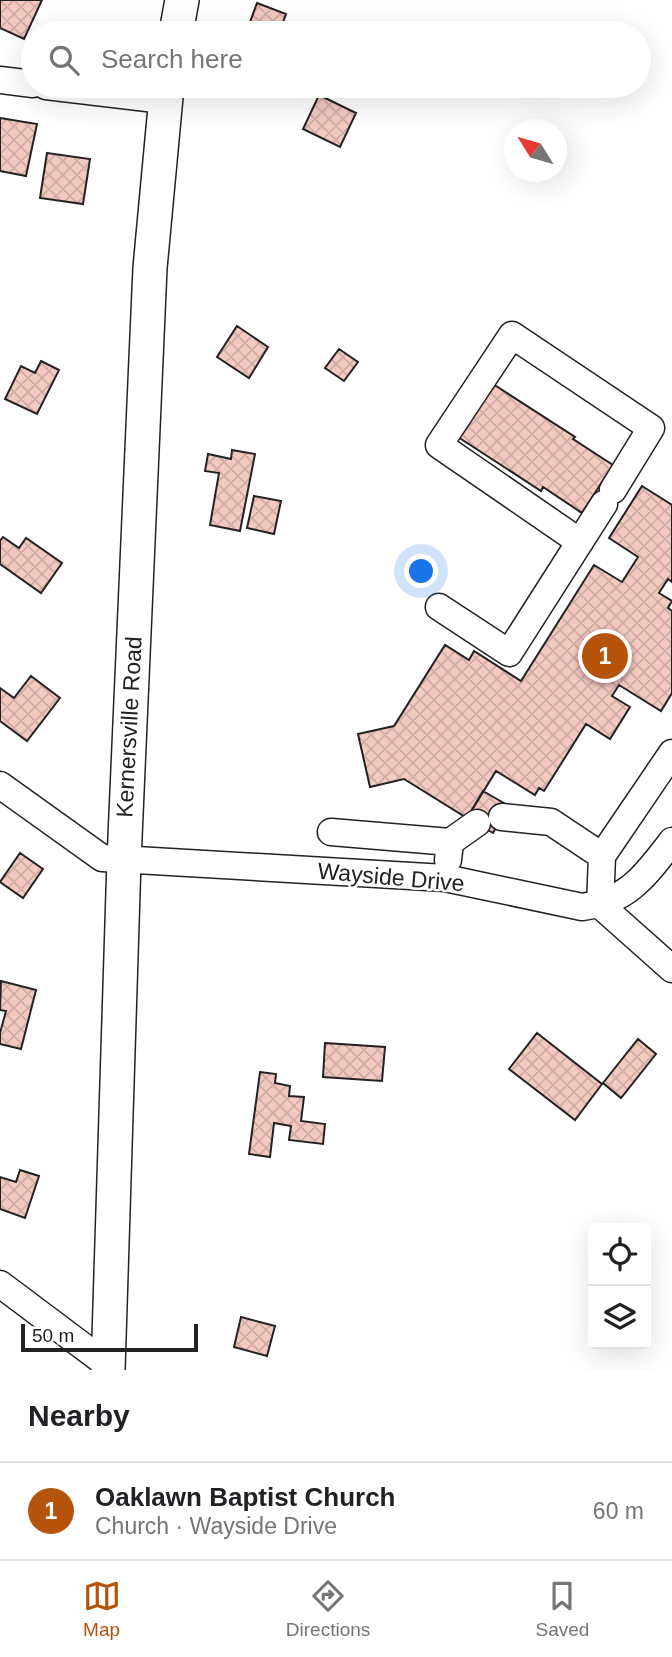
<!DOCTYPE html>
<meta charset="utf-8">
<style>
:root{--surface:#fff;--page:#f6f6f6;--text:#202124;--muted:#757577;--line:#e0e0e0;--accent:#b45309}
body{margin:0;font-family:Arial,sans-serif;background:var(--page);color:var(--text)}
.controls{position:absolute;right:21px;bottom:21px;display:grid;overflow:hidden;border-radius:7px;box-shadow:0 7px 28px #0002}
.controls button{width:63px;height:63px;display:grid;place-items:center;padding:0;border:0;border-bottom:2px solid var(--line);background:var(--surface);color:var(--text);font:35px sans-serif}
.compass{position:absolute;left:504px;top:119px;width:63px;height:63px;border-radius:50%;background:var(--surface);box-shadow:0 7px 28px #0002;rotate:307deg}
.scale{position:absolute;left:21px;bottom:18px;width:177px;box-sizing:border-box;padding-left:7px;border:4px solid #222;border-top:0;font-size:19px;line-height:24px;white-space:nowrap;color:#222;-webkit-text-stroke:5px #fff;paint-order:stroke}
.you{position:absolute;left:422px;top:572px;width:24px;height:24px;margin:-18px;border:5px solid #fff;border-radius:50%;background:#1a73e8;box-shadow:0 0 0 10px #1a73e833}
.badge{display:grid;place-items:center;width:46px;height:46px;border-radius:50%;background:var(--accent);color:#fff;font-size:23px;font-weight:700}
.pin{position:absolute;translate:-50% -50%;border:4px solid #fff;box-shadow:0 2px 7px #0006}
.list{margin:0;padding:0;list-style:none}
h2{display:flex;justify-content:space-between;align-items:center;height:91px;margin:0;padding:0 28px;font-size:30px}
h2 small{font-size:23px;font-weight:400;color:var(--muted)}
.list li{display:grid;grid-template-columns:46px 1fr auto;gap:21px;align-items:center;box-sizing:border-box;height:98px;padding:0 28px;border-top:2px solid var(--line)}
.list b{display:block;font-size:26px;white-space:nowrap}
.list p{margin:0;font-size:23px;white-space:nowrap;color:var(--muted)}
.list em{font-size:23px;font-style:normal;color:var(--muted)}
.icon{flex:none;width:38px;height:38px;fill:none;stroke:currentColor;stroke-width:2;stroke-linecap:round;stroke-linejoin:round}
.map{position:relative;flex:none;width:672px;height:1370px;overflow:hidden}
.search{position:absolute;background:var(--surface);box-shadow:0 7px 28px #0002;left:21px;right:21px;top:21px;height:77px;display:flex;align-items:center;gap:18px;box-sizing:border-box;padding:0 24px;border-radius:38px;color:var(--muted);font-size:26px}
.sheet{height:189px;background:var(--surface)}
nav{display:flex;justify-content:space-around;align-items:center;box-sizing:border-box;height:98px;border-top:2px solid var(--line);background:var(--surface);font-size:19px;color:var(--muted)}
nav a{display:grid;justify-items:center;gap:4px}
nav .on{color:var(--accent)}
.map>svg:first-child{display:block}
.building{fill:url(#building-cross-hatch);stroke:#222;stroke-width:2}
.lines{fill:none;stroke-linecap:round;stroke-linejoin:round}
.minor-casing{stroke:#222;stroke-width:29}
.major-casing{stroke:#222;stroke-width:36}
.minor{stroke:#fff;stroke-width:26}
.major{stroke:#fff;stroke-width:33}
.labels{text-anchor:middle;dominant-baseline:central;stroke-width:5;stroke-linejoin:round;paint-order:stroke}
.street-label{font-size:23px;fill:#222;stroke:#fff}
</style>
<div class="map">
<svg width="672" height="1370" viewBox="0 0 672 1370">
<defs>
<pattern id="building-cross-hatch" width="8" height="8" patternUnits="userSpaceOnUse" patternTransform="scale(1.75)"><rect width="8" height="8" fill="#f3c9c0"/><path d="M0 0l8 8M0 8l8-8" fill="none" stroke="#d0aca5"/></pattern>
</defs>
<rect width="100%" height="100%" fill="#fff"/>
<path class="building" d="M 0,0 L 42,0 L 24,39 L 0,28 Z
M 257,3 L 286,14 L 279,33 L 246,33 Z
M 319,95 L 356,113 L 340,147 L 303,129 Z
M 0,118 L 37,124 L 26,176 L 0,171 Z
M 47,153 L 90,159 L 83,204 L 40,198 Z
M 237,326 L 268,347 L 249,378 L 217,357 Z
M 339,349 L 358,362 L 344,381 L 325,368 Z
M 41,361 L 59,370 L 37,414 L 5,399 L 21,366 L 35,373 Z
M 493,384 L 575,437 L 573,439 L 613,465 L 582,513 L 543,487 L 541,491 L 458,437 Z
M 232,450 L 255,454 L 240,531 L 210,525 L 219,473 L 205,471 L 208,454 L 231,459 Z
M 642,486 L 672,505 L 672,582 L 668,579 L 659,593 L 672,601 L 668,608 L 672,611 L 672,693 L 661,711 L 619,685 L 612,696 L 630,707 L 610,739 L 586,724 L 544,791 L 539,788 L 535,795 L 496,771 L 467,818 L 404,779 L 370,787 L 358,734 L 394,726 L 445,645 L 469,660 L 474,651 L 521,681 L 594,565 L 622,582 L 638,557 L 609,538 Z
M 254,496 L 281,501 L 274,534 L 247,528 Z
M 3,537 L 19,548 L 26,538 L 62,563 L 41,593 L 0,564 L 0,541 Z
M 31,676 L 60,698 L 27,741 L 0,721 L 0,688 L 14,698 Z
M 483,791 L 509,806 L 493,833 L 467,818 Z
M 20,853 L 43,869 L 23,898 L 0,882 Z
M 1,981 L 36,990 L 21,1049 L 0,1044 L 0,1033 L 6,1011 L 0,1010 Z
M 537,1033 L 602,1084 L 575,1120 L 509,1069 Z
M 638,1039 L 656,1054 L 621,1098 L 603,1083 Z
M 325,1043 L 385,1047 L 382,1081 L 323,1077 Z
M 260,1072 L 276,1074 L 275,1083 L 290,1086 L 289,1096 L 304,1097 L 301,1121 L 325,1124 L 323,1144 L 289,1140 L 291,1126 L 274,1123 L 270,1157 L 249,1154 Z
M 20,1170 L 39,1176 L 25,1218 L 0,1209 L 0,1177 L 16,1182 Z
M 241,1317 L 275,1326 L 267,1356 L 234,1347 Z"/>
<g class="lines">
<g class="minor-casing">
<path id="minor" d="M 0,80 L 33,84
M 46,86 L 164,100
M 580,542 L 439,445 L 512,335 L 651,428 L 613,490
M 439,607 L 509,653 L 604,504
M 0,785 L 102,858 L 445,878 L 582,907 C 627,902 646,875 672,841
M 502,817 L 551,822 L 602,856 L 600,905 L 672,969
M 331,832 L 450,842
M 602,856 L 672,753
M 448,860 L 450,842 L 477,823
M 0,1284 L 108,1365"/>
</g>
<g class="major-casing">
<path id="major" d="M 176,33 L 182,0
M 108,1370 L 124,860 L 150,268 L 167,86"/>
</g>
<use href="#minor" class="minor"/>
<use href="#major" class="major"/>
</g>
<g class="labels">
<g class="street-label">
<text transform="translate(129 727) rotate(-87)">Kernersville Road</text>
<text transform="translate(391 877) rotate(5)">Wayside Drive</text>
</g>
</g>
</svg>
<div class="controls">
<button><svg class="icon" aria-label="locate" viewBox="0 0 24 24"><circle cx="12" cy="12" r="6"/><path d="M12 2v4M12 18v4M2 12h4M18 12h4"/></svg></button>
<button><svg class="icon" aria-label="layers" viewBox="0 0 24 24"><path d="M12 4l9 5-9 5-9-5zM3 14l9 5 9-5"/></svg></button>
</div>
<svg class="compass" viewBox="-18 -18 36 36"><path d="M0-13l5 13h-10z" fill="#e53935"/><path d="M0 13l5-13h-10z" fill="#757577"/></svg>
<div class="scale">50 m</div>
<div class="you"></div>
<div class="pin badge" style="left:605px;top:656px">1</div>
<div class="search"><svg class="icon" aria-label="search" viewBox="0 0 24 24"><circle cx="10" cy="10" r="6"/><path d="M15 15l6 6"/></svg>Search here</div>
</div>
<section class="sheet">
<h2>Nearby<small></small></h2>
<ul class="list">
<li><span class="badge">1</span><div><b>Oaklawn Baptist Church</b><p>Church · Wayside Drive</p></div><em>60 m</em></li>
</ul>
</section>
<nav>
<a class="on"><svg class="icon" aria-label="map" viewBox="0 0 24 24"><path d="M3 6l6-2 6 2 6-2v14l-6 2-6-2-6 2zM9 4v14M15 6v14"/></svg>Map</a>
<a><svg class="icon" aria-label="directions" viewBox="0 0 24 24"><path d="M12 3l9 9-9 9-9-9zM9 14v-3h6M13 9l2 2-2 2"/></svg>Directions</a>
<a><svg class="icon" aria-label="saved" viewBox="0 0 24 24"><path d="M7 4h10v16l-5-4-5 4z"/></svg>Saved</a>
</nav>
